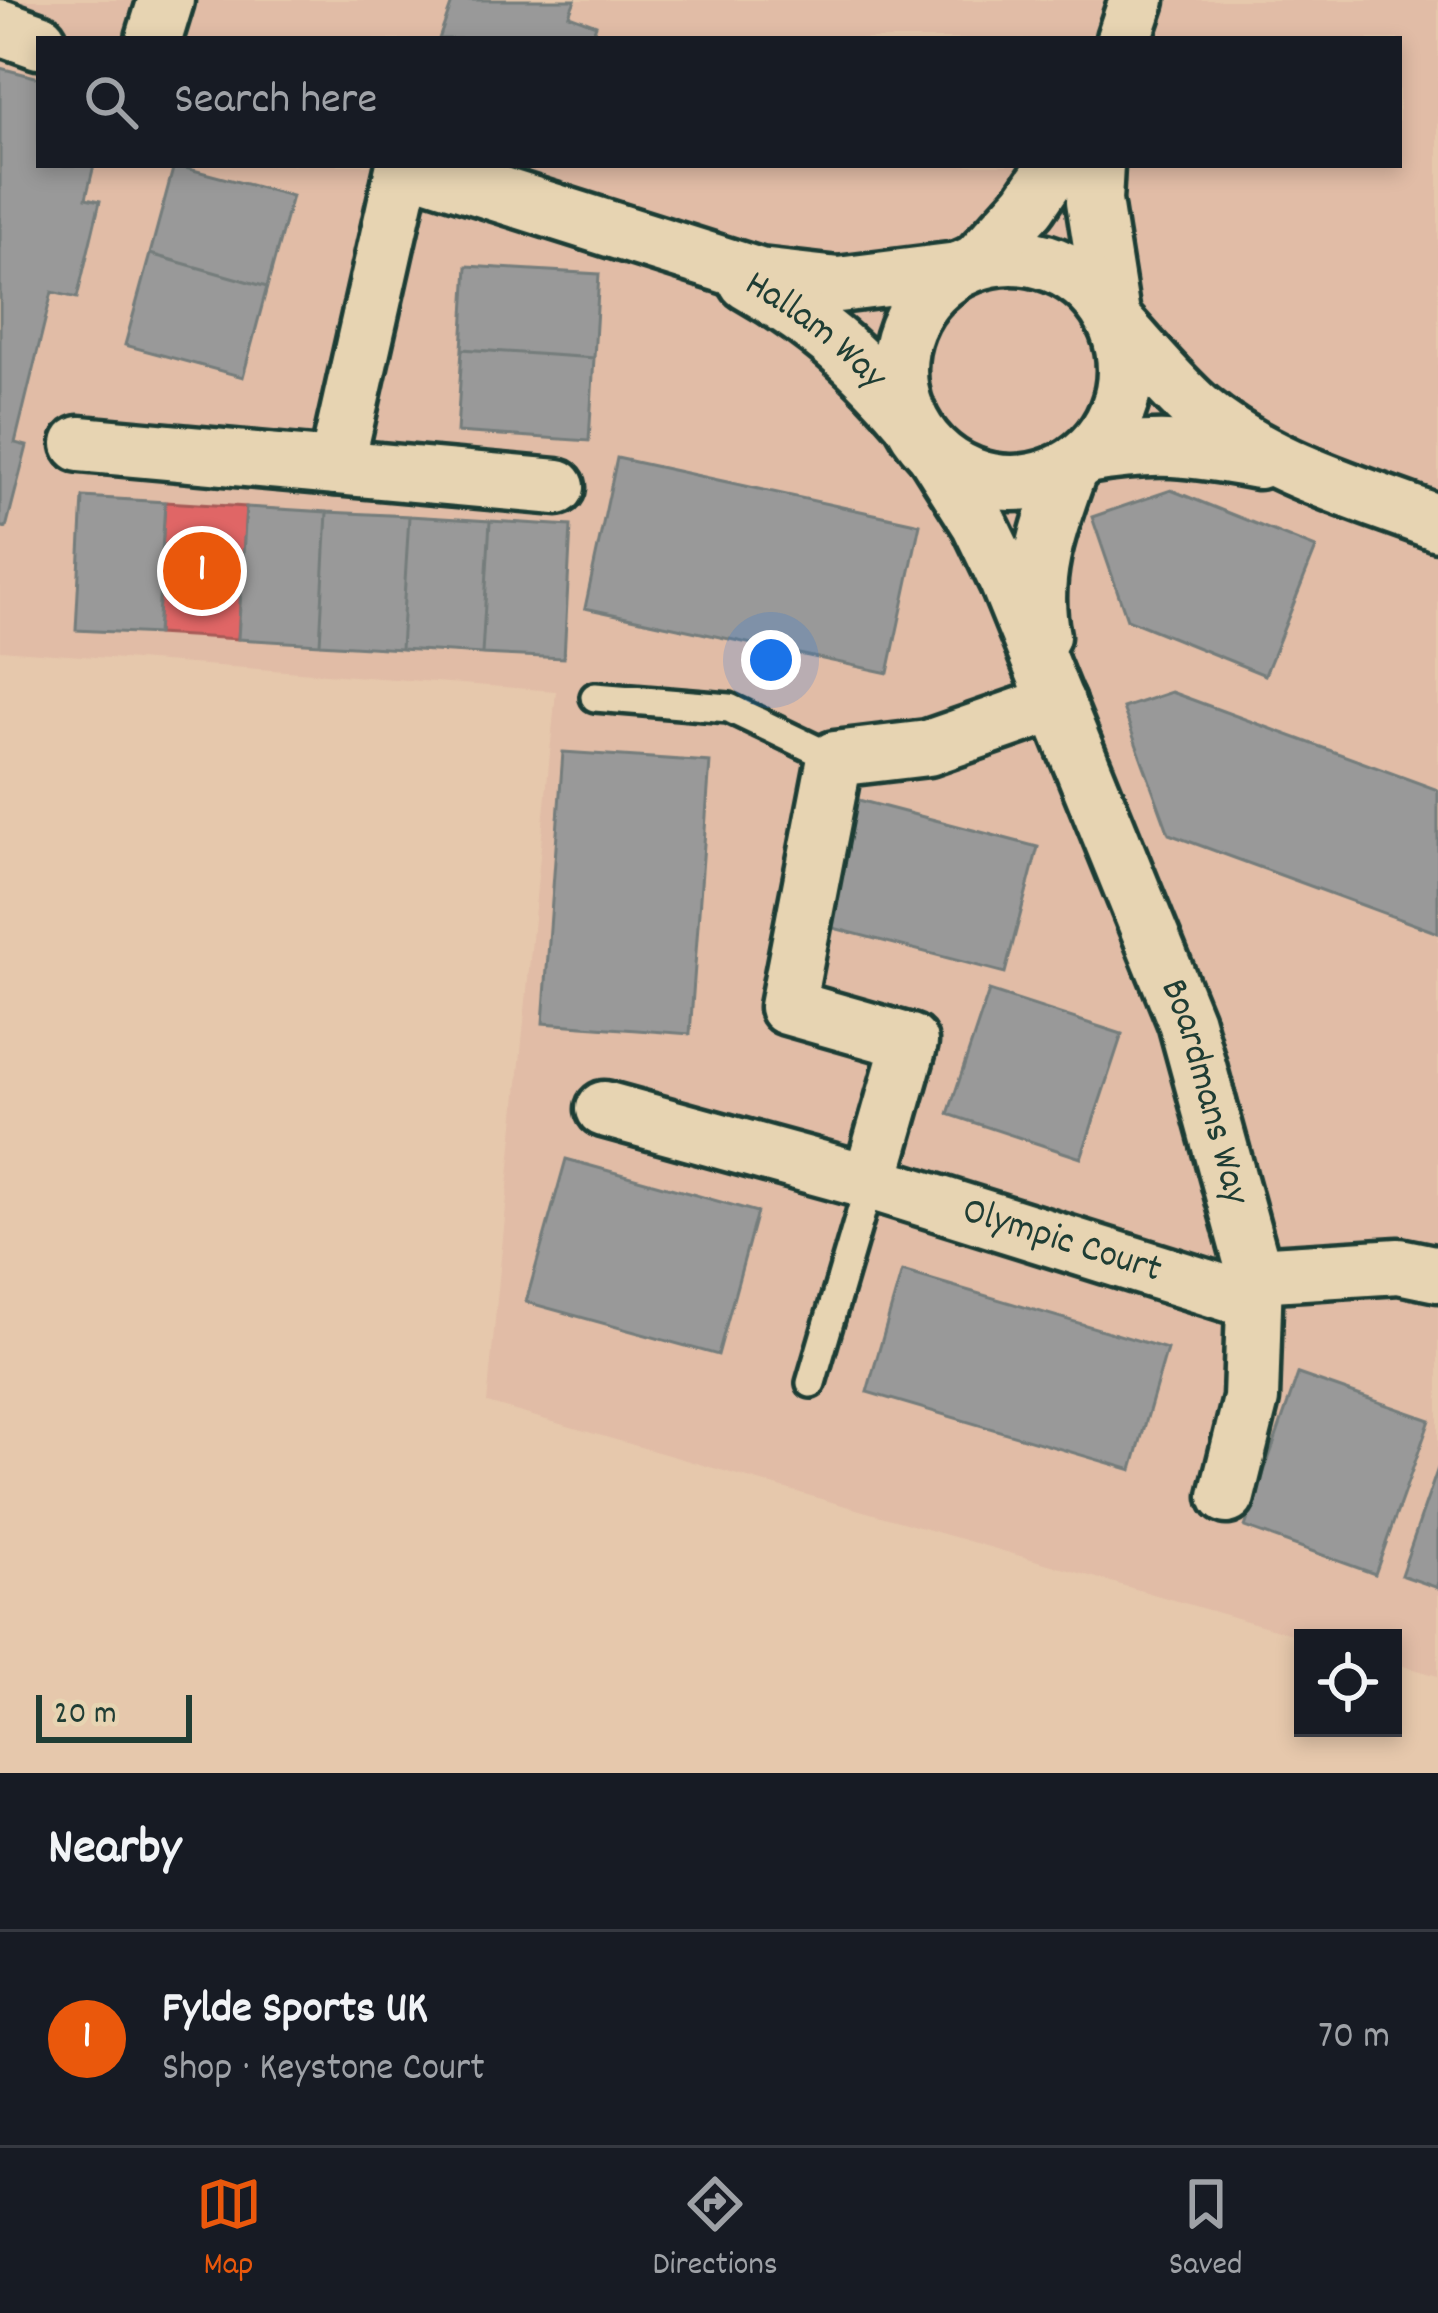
<!DOCTYPE html>
<meta charset="utf-8">
<style>
:root{--surface:#171b24;--page:#242831;--text:#f1f3f6;--muted:#9ea1a6;--line:#363941;--accent:#ea580c}
body{margin:0;font-family:Dekko,sans-serif;background:var(--page);color:var(--text)}
.controls{position:absolute;right:36px;bottom:36px;display:grid;overflow:hidden;border-radius:0px;box-shadow:0 6px 18px #0003}
.controls button{width:108px;height:108px;display:grid;place-items:center;padding:0;border:0;border-bottom:3px solid var(--line);background:var(--surface);color:var(--text);font:60px sans-serif}
.scale{position:absolute;left:36px;bottom:30px;width:156px;box-sizing:border-box;padding-left:12px;border:6px solid #1f3d34;border-top:0;font-size:33px;line-height:42px;white-space:nowrap;color:#1f3d34;-webkit-text-stroke:9px #e7d4b2;paint-order:stroke}
.you{position:absolute;left:771px;top:660px;width:42px;height:42px;margin:-30px;border:9px solid #fff;border-radius:50%;background:#1a73e8;box-shadow:0 0 0 18px #1a73e833}
.badge{display:grid;place-items:center;width:78px;height:78px;border-radius:50%;background:var(--accent);color:#fff;font-size:39px;font-weight:700}
.pin{position:absolute;translate:-50% -50%;border:6px solid #fff;box-shadow:0 3px 12px #0006}
.list{margin:0;padding:0;list-style:none}
h2{display:flex;justify-content:space-between;align-items:center;height:156px;margin:0;padding:0 48px;font-size:51px}
h2 small{font-size:39px;font-weight:400;color:var(--muted)}
.list li{display:grid;grid-template-columns:78px 1fr auto;gap:36px;align-items:center;box-sizing:border-box;height:216px;padding:0 48px;border-top:3px solid var(--line)}
.list b{display:block;font-size:45px;white-space:nowrap}
.list p{margin:0;font-size:39px;white-space:nowrap;color:var(--muted)}
.list em{font-size:39px;font-style:normal;color:var(--muted)}
.icon{flex:none;width:66px;height:66px;fill:none;stroke:currentColor;stroke-width:2;stroke-linecap:round;stroke-linejoin:round}
.map{position:relative;flex:none;width:1438px;height:1773px;overflow:hidden}
.search{position:absolute;background:var(--surface);box-shadow:0 6px 18px #0003;left:36px;right:36px;top:36px;height:132px;display:flex;align-items:center;gap:30px;box-sizing:border-box;padding:0 42px;border-radius:0px;color:var(--muted);font-size:45px}
.sheet{height:372px;background:var(--surface)}
nav{display:flex;justify-content:space-around;align-items:center;box-sizing:border-box;height:168px;border-top:3px solid var(--line);background:var(--surface);font-size:33px;color:var(--muted)}
nav a{display:grid;justify-items:center;gap:6px}
nav .on{color:var(--accent)}
.map>svg:first-child{display:block}
.built{fill:#e1bca6;fill-rule:evenodd}
.shops{fill:#e06666;stroke:#a65a57;stroke-width:3}
.industry{fill:#999;stroke:#747d7b;stroke-width:3}
.lines{fill:none;stroke-linecap:round;stroke-linejoin:round}
.service-casing{stroke:#1f3d34;stroke-width:36}
.minor-casing{stroke:#1f3d34;stroke-width:63}
.service{stroke:#e7d4b2;stroke-width:27}
.minor{stroke:#e7d4b2;stroke-width:54}
.labels{text-anchor:middle;dominant-baseline:central;stroke-width:12;stroke-linejoin:round;paint-order:stroke}
.street-label{font-size:39px;fill:#1f3d34;stroke:#e7d4b2}
</style>
<div class="map">
<svg width="1438" height="1773" viewBox="0 0 1438 1773">
<rect width="100%" height="100%" fill="#e6c8ac"/>
<filter id="ink" filterUnits="userSpaceOnUse"><feTurbulence type="fractalNoise" baseFrequency=".00833" numOctaves="2"/><feDisplacementMap in="SourceGraphic" scale="24" xChannelSelector="R" yChannelSelector="G"/><feConvolveMatrix kernelMatrix="1 2 1 2 8 2 1 2 1" color-interpolation-filters="sRGB"/></filter>
<g filter="url(#ink)">
<path class="built" d="M 0,0 L 1438,0 L 1438,1676 L 1393,1663 L 1393,1638 L 1306,1638 L 487,1403 L 556,691 L 0,650 ZM 39,39 L 1399,39 L 1399,165 L 39,165 Z"/>
<path class="shops" d="M 165,502 L 246,507 L 238,639 L 157,634 Z"/>
<path class="industry" d="M 453,0 L 575,0 L 569,15 L 596,25 L 591,39 L 439,39 Z
M 0,68 L 39,78 L 39,165 L 94,165 L 86,198 L 100,201 L 77,298 L 52,292 L 15,443 L 27,446 L 6,528 L 0,526 Z
M 174,165 L 292,196 L 267,287 L 150,254 Z
M 150,254 L 267,287 L 243,377 L 125,345 Z
M 467,266 L 599,274 L 594,358 L 462,349 Z
M 462,349 L 594,358 L 589,441 L 457,432 Z
M 617,458 L 920,524 L 888,673 L 585,608 Z
M 1171,490 L 1316,548 L 1265,675 L 1127,619 L 1092,517 Z
M 83,497 L 165,502 L 157,634 L 76,630 Z
M 246,507 L 327,512 L 320,644 L 238,639 Z
M 327,512 L 409,516 L 401,649 L 320,644 Z
M 409,516 L 490,521 L 482,654 L 401,649 Z
M 490,521 L 571,526 L 564,658 L 482,654 Z
M 1171,692 L 1438,790 L 1438,933 L 1169,834 L 1123,708 Z
M 563,752 L 710,762 L 690,1034 L 543,1023 Z
M 851,798 L 1038,847 L 1005,973 L 818,924 Z
M 989,991 L 1122,1034 L 1081,1158 L 948,1114 Z
M 566,1159 L 757,1212 L 718,1355 L 526,1302 Z
M 902,1271 L 1167,1349 L 1132,1470 L 867,1392 Z
M 1298,1374 L 1430,1420 L 1375,1574 L 1245,1527 Z
M 1438,1468 L 1438,1588 L 1401,1575 Z"/>
<g class="lines">
<g class="service-casing">
<path id="service" d="M 595,697 L 729,708 L 835,759
M 811,1383 L 870,1182"/>
</g>
<g class="minor-casing">
<g id="minor">
<path d="M 0,27 L 39,41"/>
<path d="M 154,39 L 166,0"/>
<path d="M 1124,39 L 1137,0"/>
<path d="M 407,165 L 759,276 L 838,285 L 958,270"/>
<path d="M 1096,165 L 1094,201 L 1112,315"/>
<circle cx="1012" cy="370" r="113"/>
<path d="M 978,261 L 1029,205 L 1056,165"/>
<path id="s1" d="M 747,282 C 814,320 857,358 907,416"/>
<path d="M 1115,322 C 1142,351 1168,383 1197,409 C 1264,467 1357,492 1438,523"/>
<path d="M 80,444 L 557,487"/>
<path id="s2" d="M 936,455 L 979,523 L 1007,581 L 1186,1022 L 1255,1275 L 1251,1399 L 1227,1496"/>
<path d="M 1087,456 C 1157,444 1188,448 1258,461"/>
<path d="M 336,467 L 404,165"/>
<path d="M 1042,636 C 1029,576 1050,524 1070,468"/>
<path id="s3" d="M 1057,703 L 928,748 L 835,759 L 787,1007 L 910,1042 L 870,1182 L 1251,1301"/>
<path d="M 604,1109 L 870,1182"/>
<path d="M 1255,1275 L 1399,1266 L 1438,1274"/>
</g>
</g>
<use href="#service" class="service"/>
<use href="#minor" class="minor"/>
</g>
</g>
<g class="labels">
<g class="street-label">
<text stroke="none"><textPath href="#s1" startOffset="84">Hallam Way</textPath></text>
<text stroke="none"><textPath href="#s2" startOffset="693">Boardmans Way</textPath></text>
<text stroke="none"><textPath href="#s3" startOffset="957">Olympic Court</textPath></text>
</g>
</g>
</svg>
<div class="controls">
<button><svg class="icon" aria-label="locate" viewBox="0 0 24 24"><circle cx="12" cy="12" r="6"/><path d="M12 2v4M12 18v4M2 12h4M18 12h4"/></svg></button>
</div>
<div class="scale">20 m</div>
<div class="you"></div>
<div class="pin badge" style="left:202px;top:571px">1</div>
<div class="search"><svg class="icon" aria-label="search" viewBox="0 0 24 24"><circle cx="10" cy="10" r="6"/><path d="M15 15l6 6"/></svg>Search here</div>
</div>
<section class="sheet">
<h2>Nearby<small></small></h2>
<ul class="list">
<li><span class="badge">1</span><div><b>Fylde Sports UK</b><p>Shop · Keystone Court</p></div><em>70 m</em></li>
</ul>
</section>
<nav>
<a class="on"><svg class="icon" aria-label="map" viewBox="0 0 24 24"><path d="M3 6l6-2 6 2 6-2v14l-6 2-6-2-6 2zM9 4v14M15 6v14"/></svg>Map</a>
<a><svg class="icon" aria-label="directions" viewBox="0 0 24 24"><path d="M12 3l9 9-9 9-9-9zM9 14v-3h6M13 9l2 2-2 2"/></svg>Directions</a>
<a><svg class="icon" aria-label="saved" viewBox="0 0 24 24"><path d="M7 4h10v16l-5-4-5 4z"/></svg>Saved</a>
</nav>
